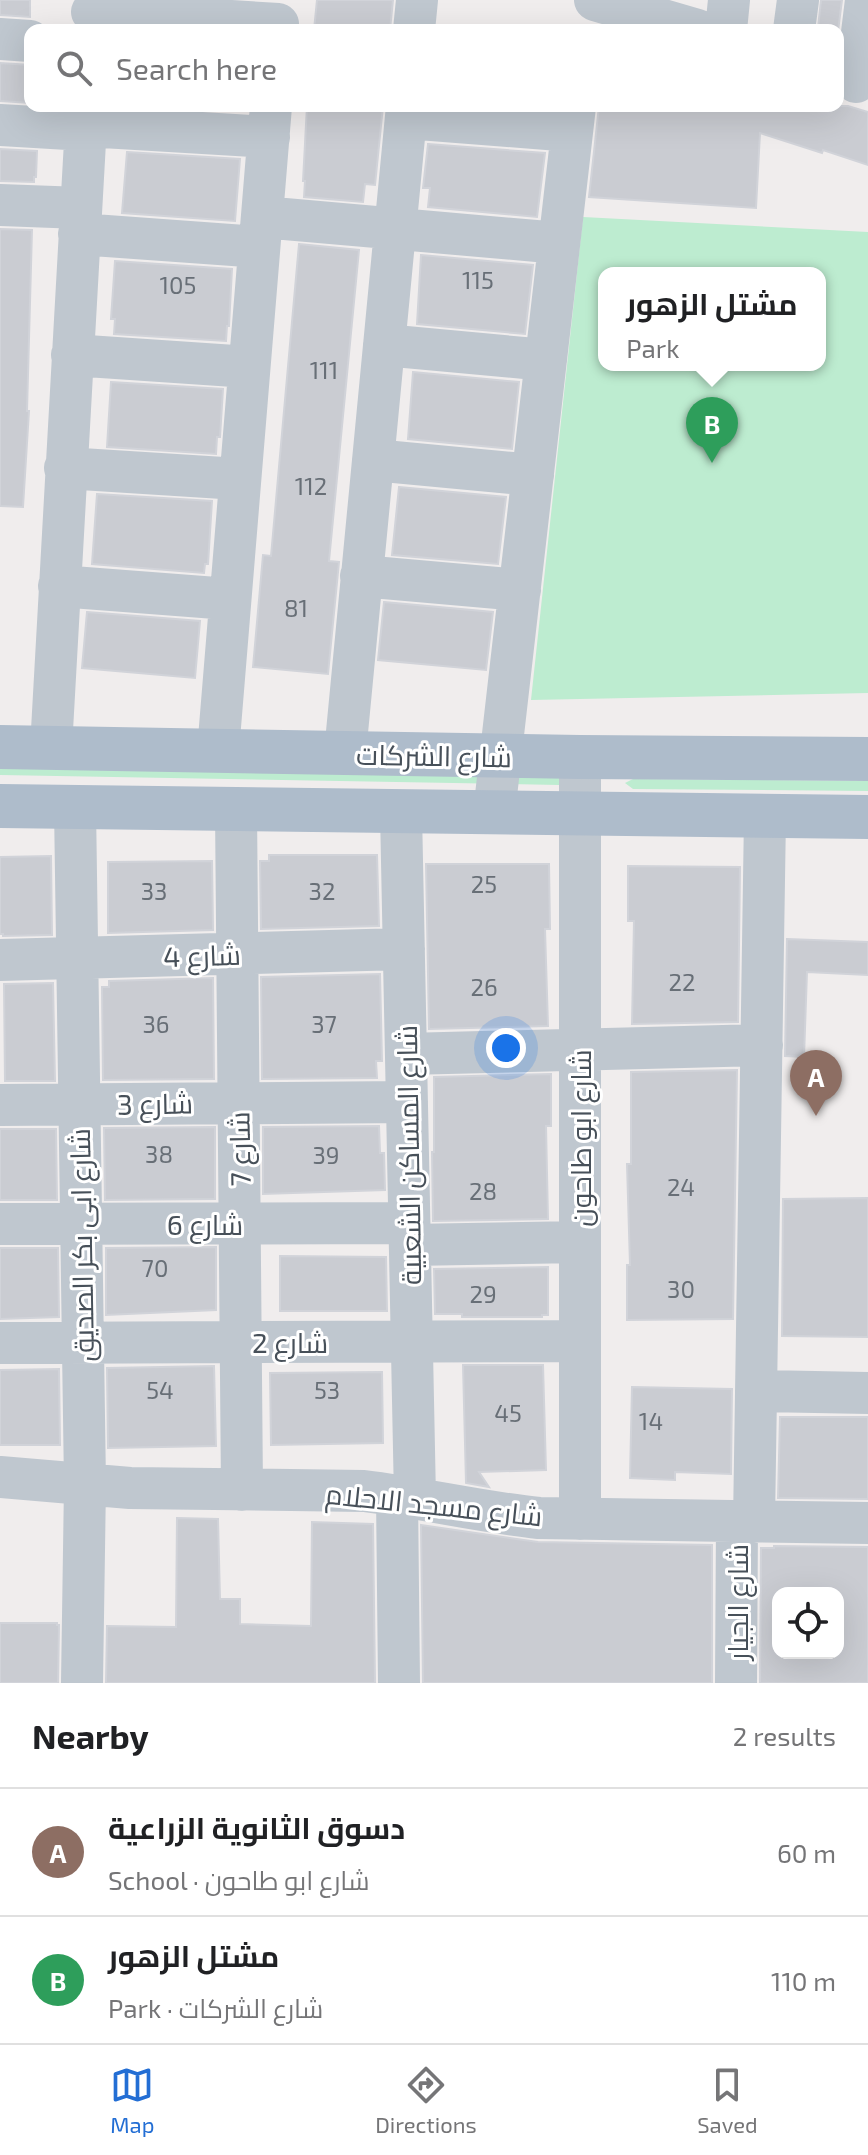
<!DOCTYPE html>
<meta charset="utf-8">
<style>
:root{--surface:#fff;--page:#f2f2f2;--text:#202124;--muted:#757577;--line:#e0e0e0;--accent:#236ed4}
body{margin:0;font-family:"Exo 2",Cairo,sans-serif;background:var(--page);color:var(--text)}
.controls{position:absolute;right:24px;bottom:24px;display:grid;overflow:hidden;border-radius:16px;box-shadow:0 8px 32px #0002}
.controls button{width:72px;height:72px;display:grid;place-items:center;padding:0;border:0;border-bottom:2px solid var(--line);background:var(--surface);color:var(--text);font:40px sans-serif}
.you{position:absolute;left:506px;top:1048px;width:28px;height:28px;margin:-20px;border:6px solid #fff;border-radius:50%;background:#1a73e8;box-shadow:0 0 0 12px #1a73e833}
.badge{display:grid;place-items:center;width:52px;height:52px;border-radius:50%;background:var(--accent);color:#fff;font-size:26px;font-weight:700}
.pin{position:absolute;translate:-50% -66px;filter:drop-shadow(0 2px 4px #0008)}
.pin::after{content:'';position:absolute;top:42px;width:28px;height:24px;background:inherit;clip-path:polygon(0 0,100% 0,50% 100%)}
.popup{position:absolute;left:598px;top:267px;width:228px;height:104px;box-sizing:border-box;display:grid;place-content:center;border-radius:16px;background:var(--surface);filter:drop-shadow(0 2px 6px #0005);font-size:26px;white-space:nowrap;color:var(--muted)}
.popup b{font-size:30px;color:var(--text)}
.popup::after{content:'';position:absolute;left:50%;top:100%;margin-left:-16px;border:16px solid transparent;border-top-color:var(--surface)}
.list{margin:0;padding:0;list-style:none}
h2{display:flex;justify-content:space-between;align-items:center;height:104px;margin:0;padding:0 32px;font-size:34px}
h2 small{font-size:26px;font-weight:400;color:var(--muted)}
.list li{display:grid;grid-template-columns:52px 1fr auto;gap:24px;align-items:center;box-sizing:border-box;height:128px;padding:0 32px;border-top:2px solid var(--line)}
.list b{display:block;font-size:30px;white-space:nowrap}
.list p{margin:0;font-size:26px;white-space:nowrap;color:var(--muted)}
.list em{font-size:26px;font-style:normal;color:var(--muted)}
.icon{flex:none;width:44px;height:44px;fill:none;stroke:currentColor;stroke-width:2;stroke-linecap:round;stroke-linejoin:round}
.map{position:relative;flex:none;width:868px;height:1683px;overflow:hidden}
.search{position:absolute;background:var(--surface);box-shadow:0 8px 32px #0002;left:24px;right:24px;top:24px;height:88px;display:flex;align-items:center;gap:20px;box-sizing:border-box;padding:0 28px;border-radius:16px;color:var(--muted);font-size:30px}
.sheet{height:360px;background:var(--surface)}
nav{display:flex;justify-content:space-around;align-items:center;box-sizing:border-box;height:112px;border-top:2px solid var(--line);background:var(--surface);font-size:22px;color:var(--muted)}
nav a{display:grid;justify-items:center;gap:4px}
nav .on{color:var(--accent)}
.map>svg:first-child{display:block}
.green{fill:#bdecd0;fill-rule:evenodd}
.building{fill:#caccd2;stroke:#d1d3d9;stroke-width:2;fill-rule:evenodd}
.lines{fill:none;stroke-linecap:round;stroke-linejoin:round}
.minor{stroke:#bfc7cf;stroke-width:42}
.primary{stroke:#aebccb;stroke-width:44}
.labels{text-anchor:middle;dominant-baseline:central;stroke-width:6;stroke-linejoin:round;paint-order:stroke}
.number-label{font-size:24px;fill:#686f77}
.street-label{font-size:28px;fill:#475059;stroke:#fff}
</style>
<div class="map">
<svg width="868" height="1683" viewBox="0 0 868 1683">
<rect width="100%" height="100%" fill="#f0eded"/>
<path class="green" d="M 583,217 L 868,232 L 868,693 L 531,700 ZM 604,273 L 820,273 L 820,365 L 604,365 Z
M 0,764 L 563,774 L 559,785 L 0,775 Z
M 633,779 L 868,781 L 868,791 L 633,789 L 625,783 Z"/>
<path class="building" d="M 0,0 L 30,0 L 30,17 L 0,15 Z
M 317,0 L 393,0 L 390,30 L 314,30 Z
M 821,0 L 842,0 L 838,31 L 818,28 Z
M 0,63 L 30,65 L 30,103 L 0,101 Z
M 307,106 L 383,106 L 375,185 L 365,184 L 363,202 L 304,197 L 305,181 L 303,181 Z
M 599,106 L 848,106 L 868,112 L 868,165 L 823,150 L 822,153 L 760,133 L 756,208 L 589,197 Z
M 428,144 L 545,153 L 537,217 L 428,207 L 430,188 L 423,188 Z
M 0,149 L 37,151 L 36,177 L 34,177 L 34,182 L 0,181 Z
M 127,152 L 240,159 L 235,221 L 122,213 Z
M 0,229 L 32,230 L 27,411 L 29,411 L 23,507 L 0,506 Z
M 299,244 L 359,250 L 329,561 L 339,562 L 328,674 L 253,667 L 263,555 L 271,556 Z
M 421,255 L 533,265 L 525,334 L 417,324 Z
M 115,261 L 232,269 L 229,326 L 227,326 L 226,341 L 114,334 L 115,319 L 111,319 Z
M 413,372 L 519,382 L 512,449 L 408,439 Z
M 111,382 L 223,389 L 220,437 L 217,437 L 216,454 L 107,447 Z
M 399,487 L 506,497 L 498,564 L 392,555 Z
M 97,494 L 212,501 L 208,564 L 205,564 L 204,573 L 92,564 Z
M 384,602 L 493,612 L 486,670 L 378,660 Z
M 87,612 L 200,621 L 195,678 L 82,668 Z
M 269,855 L 377,855 L 379,926 L 261,929 L 260,861 L 269,861 Z
M 51,856 L 52,935 L 3,936 L 3,934 L 0,934 L 0,857 Z
M 212,861 L 213,930 L 108,933 L 108,862 Z
M 426,864 L 549,864 L 550,929 L 545,929 L 548,1026 L 429,1029 Z
M 628,866 L 740,867 L 738,1022 L 632,1024 L 634,921 L 628,921 Z
M 787,939 L 868,942 L 868,975 L 807,972 L 804,1057 L 785,1056 Z
M 380,974 L 382,1061 L 376,1061 L 377,1078 L 262,1079 L 261,977 Z
M 213,978 L 214,1079 L 103,1080 L 102,987 L 109,987 L 109,981 Z
M 53,983 L 55,1081 L 5,1081 L 4,984 Z
M 737,1070 L 733,1319 L 627,1320 L 627,1265 L 630,1265 L 627,1164 L 631,1164 L 631,1072 Z
M 551,1074 L 551,1126 L 546,1126 L 548,1219 L 433,1221 L 432,1152 L 434,1152 L 434,1077 Z
M 379,1126 L 380,1153 L 384,1153 L 385,1190 L 263,1194 L 263,1127 Z
M 215,1127 L 215,1199 L 105,1200 L 104,1128 Z
M 0,1129 L 56,1129 L 57,1200 L 0,1200 Z
M 868,1198 L 868,1337 L 782,1336 L 783,1199 Z
M 216,1247 L 216,1310 L 106,1315 L 106,1248 Z
M 0,1248 L 58,1248 L 59,1317 L 0,1319 Z
M 280,1256 L 386,1257 L 387,1311 L 280,1311 Z
M 548,1267 L 548,1315 L 542,1315 L 542,1317 L 462,1317 L 462,1314 L 435,1314 L 434,1269 Z
M 463,1365 L 543,1365 L 546,1470 L 479,1472 L 489,1487 L 466,1483 Z
M 214,1366 L 216,1446 L 108,1448 L 107,1368 Z
M 59,1369 L 60,1445 L 0,1445 L 0,1370 Z
M 382,1372 L 383,1443 L 271,1445 L 270,1373 Z
M 632,1387 L 732,1389 L 731,1474 L 675,1472 L 675,1480 L 630,1478 Z
M 780,1417 L 868,1417 L 868,1499 L 778,1498 Z
M 177,1518 L 218,1519 L 220,1599 L 240,1599 L 240,1624 L 311,1626 L 312,1522 L 373,1524 L 375,1683 L 106,1683 L 107,1626 L 176,1627 Z
M 421,1525 L 538,1542 L 712,1545 L 712,1683 L 423,1683 Z
M 774,1546 L 868,1547 L 868,1683 L 760,1683 L 761,1548 L 774,1548 ZM 778,1593 L 838,1593 L 838,1653 L 778,1653 Z
M 0,1623 L 57,1623 L 57,1625 L 59,1625 L 58,1683 L 0,1683 Z"/>
<g class="lines">
<path class="minor" d="M 595,0 L 697,30
M 92,12 L 278,24
M 414,30 L 417,0
M 726,30 L 729,0
M 794,30 L 798,0
M 0,39 L 30,41
M 856,82 L 866,0
M 406,118 L 572,131
M 0,125 L 85,130
M 86,126 L 269,137
M 0,205 L 81,208
M 262,217 L 559,243
M 79,234 L 259,247
M 384,345 L 546,360
M 72,355 L 249,367
M 373,460 L 533,475
M 65,468 L 239,479
M 361,576 L 520,590
M 59,586 L 229,599
M 51,748 L 87,106
M 218,751 L 271,106
M 345,753 L 407,106
M 580,757 L 580,1519
M 75,807 L 85,1484 L 82,1683
M 236,809 L 242,1490
M 401,812 L 415,1498
M 494,813 L 575,106
M 0,960 L 404,949
M 406,1054 L 762,1045
M 0,1105 L 407,1102
M 0,1224 L 409,1223
M 410,1245 L 580,1242
M 0,1343 L 580,1341
M 756,1391 L 868,1393
M 0,1477 L 130,1488 L 364,1491 C 423,1498 480,1512 539,1518 L 868,1523
M 397,1495 L 399,1683
M 754,1522 L 765,816
M 736,1683 L 737,1521"/>
<path class="primary" d="M 0,747 L 580,757 L 868,759
M 0,806 L 868,817"/>
</g>
<g class="labels">
<g class="number-label">
<text x="478" y="279">115</text>
<text x="178" y="284">105</text>
<text x="324" y="369">111</text>
<text x="311" y="485">112</text>
<text x="296" y="607">81</text>
<text x="484" y="883">25</text>
<text x="154" y="890">33</text>
<text x="322" y="890">32</text>
<text x="682" y="981">22</text>
<text x="484" y="986">26</text>
<text x="156" y="1023">36</text>
<text x="324" y="1023">37</text>
<text x="159" y="1153">38</text>
<text x="326" y="1154">39</text>
<text x="681" y="1186">24</text>
<text x="483" y="1190">28</text>
<text x="155" y="1267">70</text>
<text x="681" y="1288">30</text>
<text x="483" y="1293">29</text>
<text x="160" y="1389">54</text>
<text x="327" y="1389">53</text>
<text x="508" y="1412">45</text>
<text x="651" y="1420">14</text>
</g>
<g class="street-label">
<text transform="translate(434 755) rotate(1)">شارع الشركات</text>
<text transform="translate(202 955) rotate(-2)">شارع 4</text>
<text transform="translate(155 1103) rotate(-1)">شارع 3</text>
<text transform="translate(580 1138) rotate(-90)">شارع ابو طاحون</text>
<text transform="translate(239 1149) rotate(-91)">شارع 7</text>
<text transform="translate(408 1155) rotate(-91)">شارع المساكن الشعبية</text>
<text x="205" y="1224">شارع 6</text>
<text transform="translate(81 1245) rotate(-91)">شارع ابى بكر الصديق</text>
<text x="290" y="1342">شارع 2</text>
<text transform="translate(434 1504) rotate(6)">شارع مسجد الاحلام</text>
<text transform="translate(737 1602) rotate(-90)">شارع الجيار</text>
</g>
</g>
</svg>
<div class="controls">
<button><svg class="icon" aria-label="locate" viewBox="0 0 24 24"><circle cx="12" cy="12" r="6"/><path d="M12 2v4M12 18v4M2 12h4M18 12h4"/></svg></button>
</div>
<div class="you"></div>
<div class="pin badge" style="left:816px;top:1116px;background:#8d6e63">A</div>
<div class="pin badge" style="left:712px;top:463px;background:#2e9e5b">B</div>
<div class="popup"><b>مشتل الزهور</b>Park</div>
<div class="search"><svg class="icon" aria-label="search" viewBox="0 0 24 24"><circle cx="10" cy="10" r="6"/><path d="M15 15l6 6"/></svg>Search here</div>
</div>
<section class="sheet">
<h2>Nearby<small>2 results</small></h2>
<ul class="list">
<li><span class="badge" style="background:#8d6e63">A</span><div><b>دسوق الثانوية الزراعية</b><p>School · شارع ابو طاحون</p></div><em>60 m</em></li>
<li><span class="badge" style="background:#2e9e5b">B</span><div><b>مشتل الزهور</b><p>Park · شارع الشركات</p></div><em>110 m</em></li>
</ul>
</section>
<nav>
<a class="on"><svg class="icon" aria-label="map" viewBox="0 0 24 24"><path d="M3 6l6-2 6 2 6-2v14l-6 2-6-2-6 2zM9 4v14M15 6v14"/></svg>Map</a>
<a><svg class="icon" aria-label="directions" viewBox="0 0 24 24"><path d="M12 3l9 9-9 9-9-9zM9 14v-3h6M13 9l2 2-2 2"/></svg>Directions</a>
<a><svg class="icon" aria-label="saved" viewBox="0 0 24 24"><path d="M7 4h10v16l-5-4-5 4z"/></svg>Saved</a>
</nav>
